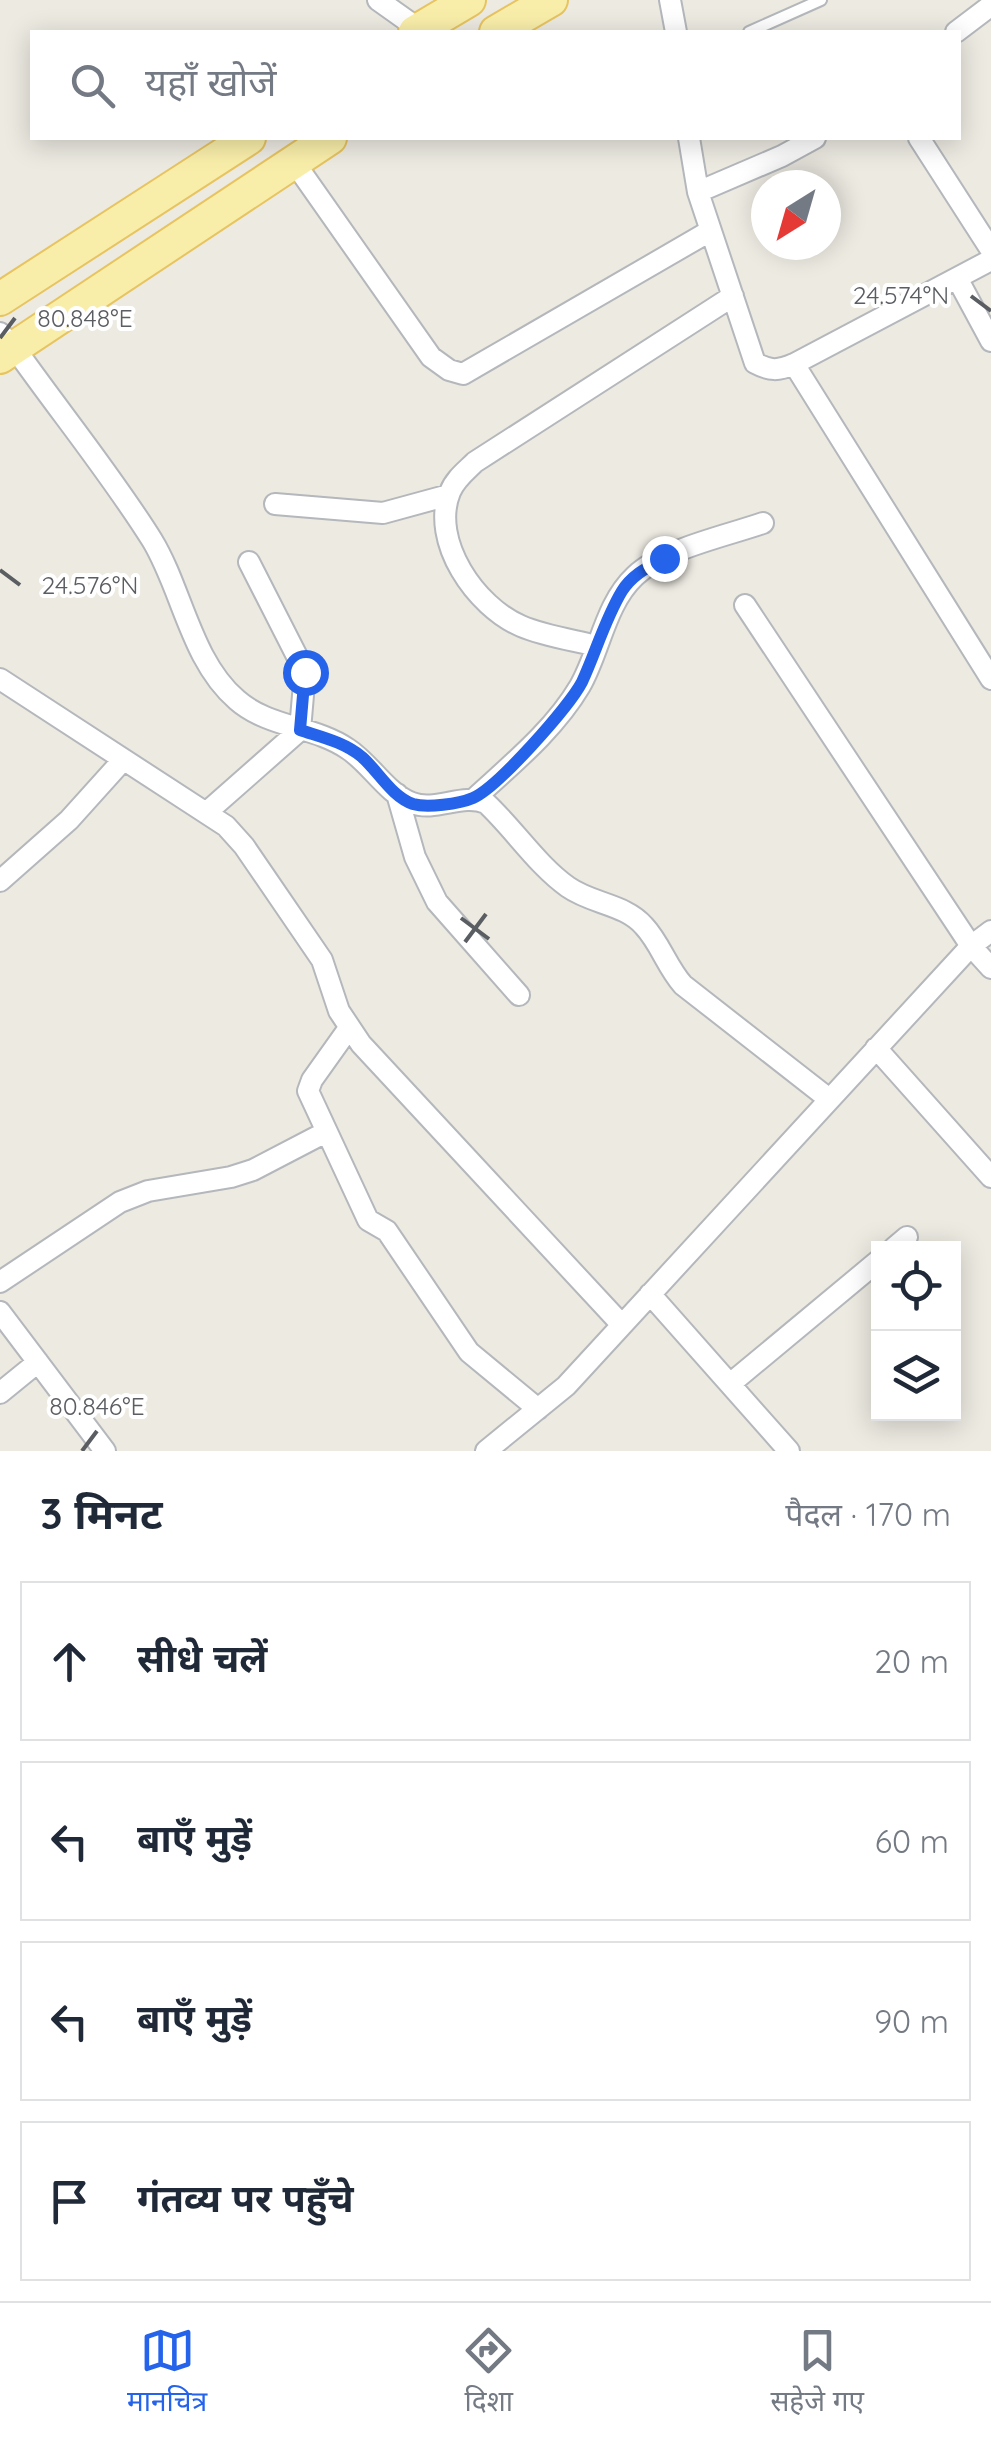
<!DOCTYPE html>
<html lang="hi">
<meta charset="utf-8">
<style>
:root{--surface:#fff;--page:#f6f6f7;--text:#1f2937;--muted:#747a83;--line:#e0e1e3;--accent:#2563eb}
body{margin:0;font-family:Quicksand,"Noto Sans Devanagari",sans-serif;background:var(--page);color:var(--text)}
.controls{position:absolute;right:30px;bottom:30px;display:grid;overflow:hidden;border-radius:0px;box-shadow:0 5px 25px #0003}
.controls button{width:90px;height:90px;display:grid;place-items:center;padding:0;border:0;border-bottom:2px solid var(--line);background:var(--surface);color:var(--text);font:50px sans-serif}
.compass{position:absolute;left:751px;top:170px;width:90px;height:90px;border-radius:50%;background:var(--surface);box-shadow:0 5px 25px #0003;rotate:217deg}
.stop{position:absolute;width:30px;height:30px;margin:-22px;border:8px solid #2563eb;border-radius:50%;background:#fff}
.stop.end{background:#2563eb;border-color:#fff;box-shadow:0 2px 10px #0008}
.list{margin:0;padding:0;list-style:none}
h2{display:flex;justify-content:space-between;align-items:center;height:130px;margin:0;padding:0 40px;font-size:42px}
h2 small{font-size:32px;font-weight:400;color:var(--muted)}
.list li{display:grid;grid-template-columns:65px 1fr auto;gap:30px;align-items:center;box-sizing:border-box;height:160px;margin:0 20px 20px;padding:0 20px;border:2px solid var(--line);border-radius:0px}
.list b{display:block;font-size:38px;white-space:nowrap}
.list em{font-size:32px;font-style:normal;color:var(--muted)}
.icon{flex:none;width:55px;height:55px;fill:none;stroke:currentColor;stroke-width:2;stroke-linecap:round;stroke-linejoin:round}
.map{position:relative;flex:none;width:991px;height:1451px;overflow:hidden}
.search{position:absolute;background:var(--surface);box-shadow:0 5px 25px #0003;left:30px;right:30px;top:30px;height:110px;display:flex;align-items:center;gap:25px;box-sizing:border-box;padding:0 35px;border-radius:0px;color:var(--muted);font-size:38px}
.sheet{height:850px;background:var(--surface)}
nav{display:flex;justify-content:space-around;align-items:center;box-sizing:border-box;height:140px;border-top:2px solid var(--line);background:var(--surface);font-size:28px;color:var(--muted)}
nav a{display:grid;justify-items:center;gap:5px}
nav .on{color:var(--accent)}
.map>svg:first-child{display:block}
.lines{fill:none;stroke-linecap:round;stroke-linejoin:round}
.lane-casing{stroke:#b4b7bb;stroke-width:14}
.street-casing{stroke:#b4b7bb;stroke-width:24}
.primary-casing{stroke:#e7c460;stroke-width:36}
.lane{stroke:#fff;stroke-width:10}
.street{stroke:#fff;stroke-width:20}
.primary{stroke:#f9eea9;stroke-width:32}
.route{stroke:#2563eb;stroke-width:12}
.ticks{fill:none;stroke:#5a5d61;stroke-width:4}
.ticks-label{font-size:25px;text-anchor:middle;fill:#5a5d61;stroke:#fff;stroke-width:8;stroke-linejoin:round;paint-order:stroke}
</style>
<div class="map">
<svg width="991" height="1451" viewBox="0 0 991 1451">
<rect width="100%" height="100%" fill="#eceae1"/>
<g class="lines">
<g class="lane-casing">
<path id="lane" d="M 749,32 L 821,0"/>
</g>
<g class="street-casing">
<path id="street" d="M 378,0 L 423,32
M 670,0 L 676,32
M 956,32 L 989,7
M 689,138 L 698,192 L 755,363 C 770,371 778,371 794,364
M 919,138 L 991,250
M 294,162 L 431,357 L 449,370 L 463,374 L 710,231
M 698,192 L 782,156 L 815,138
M 991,260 L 794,364 L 991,679
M 957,278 L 991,341
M 0,333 L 14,347 C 59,411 110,473 152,540 C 182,589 191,661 237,700 C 269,728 315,726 348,749 C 370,763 387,794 412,803 C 436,812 462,793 486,803 C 514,829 537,865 568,887 C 592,904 625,904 644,926 C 660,943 667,967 683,985 L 829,1099
M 275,504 L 383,513 L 449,495
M 745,605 L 971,946 L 991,968
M 597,646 C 573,640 544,636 521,626 C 476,607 430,541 450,492 C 455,479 466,471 475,462 L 733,296
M 0,679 L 226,826 L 244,846 L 322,960 L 339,1011 L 361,1044 L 622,1325
M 397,794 L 415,857 L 437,902 L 519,995
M 475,798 C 512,764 554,730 580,686 C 600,651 605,604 635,576 C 663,549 726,536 763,523
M 207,812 L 300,730 L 305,672 L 249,562
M 0,881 L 69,820 L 123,760
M 349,1028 L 312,1080 L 308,1091 L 368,1220 L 387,1231 L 469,1352 L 538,1409
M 876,1048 L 991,1177
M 894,1248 L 907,1237
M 0,1282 L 120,1202 L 148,1191 L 231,1177 L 253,1170 L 326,1132
M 650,1294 L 789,1451
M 0,1312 L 105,1451
M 730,1384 L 878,1261
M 0,1393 L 38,1362
M 486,1451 L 566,1386 L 971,946 L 991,931"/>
</g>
<g class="primary-casing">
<path id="primary" d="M 415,32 L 469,0
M 496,32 L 551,0
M 0,299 L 249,138
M 0,357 L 330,138"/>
</g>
<use href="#lane" class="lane"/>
<use href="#street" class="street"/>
<use href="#primary" class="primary"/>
</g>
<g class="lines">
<path class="route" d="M 305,672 L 300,730 C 321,737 344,742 362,757 C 378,771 392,797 413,804 C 427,808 459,804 473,798 C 497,788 569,707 582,682 C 596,652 605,619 622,591 C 632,575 648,567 664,558"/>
</g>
<path class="ticks" d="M 971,296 L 991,311M 0,338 L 15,318M 0,570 L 20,585M 461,918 L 489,939M 465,942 L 486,914M 82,1451 L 97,1431"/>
<g class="ticks-label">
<text x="901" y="304">24.574°N</text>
<text x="85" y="327">80.848°E</text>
<text x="90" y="594">24.576°N</text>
<text x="97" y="1415">80.846°E</text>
</g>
</svg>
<div class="controls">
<button><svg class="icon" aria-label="locate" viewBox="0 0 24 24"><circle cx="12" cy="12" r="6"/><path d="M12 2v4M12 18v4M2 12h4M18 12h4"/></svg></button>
<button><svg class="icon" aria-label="layers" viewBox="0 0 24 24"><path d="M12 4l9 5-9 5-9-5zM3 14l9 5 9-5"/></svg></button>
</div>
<svg class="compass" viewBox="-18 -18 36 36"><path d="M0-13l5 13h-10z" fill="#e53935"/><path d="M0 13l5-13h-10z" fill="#747a83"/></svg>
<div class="stop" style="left:305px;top:672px"></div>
<div class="stop end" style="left:664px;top:558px"></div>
<div class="search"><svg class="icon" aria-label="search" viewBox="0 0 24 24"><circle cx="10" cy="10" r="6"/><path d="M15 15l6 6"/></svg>यहाँ खोजें</div>
</div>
<section class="sheet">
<h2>3 मिनट<small>पैदल · 170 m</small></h2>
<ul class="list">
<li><svg class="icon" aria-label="ahead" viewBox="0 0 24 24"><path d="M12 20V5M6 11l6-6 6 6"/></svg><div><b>सीधे चलें</b></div><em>20 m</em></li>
<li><svg class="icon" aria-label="left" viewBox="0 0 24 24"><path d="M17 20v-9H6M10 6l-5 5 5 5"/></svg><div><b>बाएँ मुड़ें</b></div><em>60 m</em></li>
<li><svg class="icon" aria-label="left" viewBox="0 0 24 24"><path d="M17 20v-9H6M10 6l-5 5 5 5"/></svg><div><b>बाएँ मुड़ें</b></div><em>90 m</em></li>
<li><svg class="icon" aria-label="arrive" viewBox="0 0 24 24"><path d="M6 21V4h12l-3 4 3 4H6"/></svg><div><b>गंतव्य पर पहुँचे</b></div></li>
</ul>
</section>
<nav>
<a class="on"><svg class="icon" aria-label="map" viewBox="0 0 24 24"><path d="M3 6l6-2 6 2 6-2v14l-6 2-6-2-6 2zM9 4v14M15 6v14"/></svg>मानचित्र</a>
<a><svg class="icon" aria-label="directions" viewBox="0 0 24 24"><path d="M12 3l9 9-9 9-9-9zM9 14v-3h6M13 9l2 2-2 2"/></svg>दिशा</a>
<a><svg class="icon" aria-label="saved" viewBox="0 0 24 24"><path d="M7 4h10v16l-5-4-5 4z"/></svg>सहेजे गए</a>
</nav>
